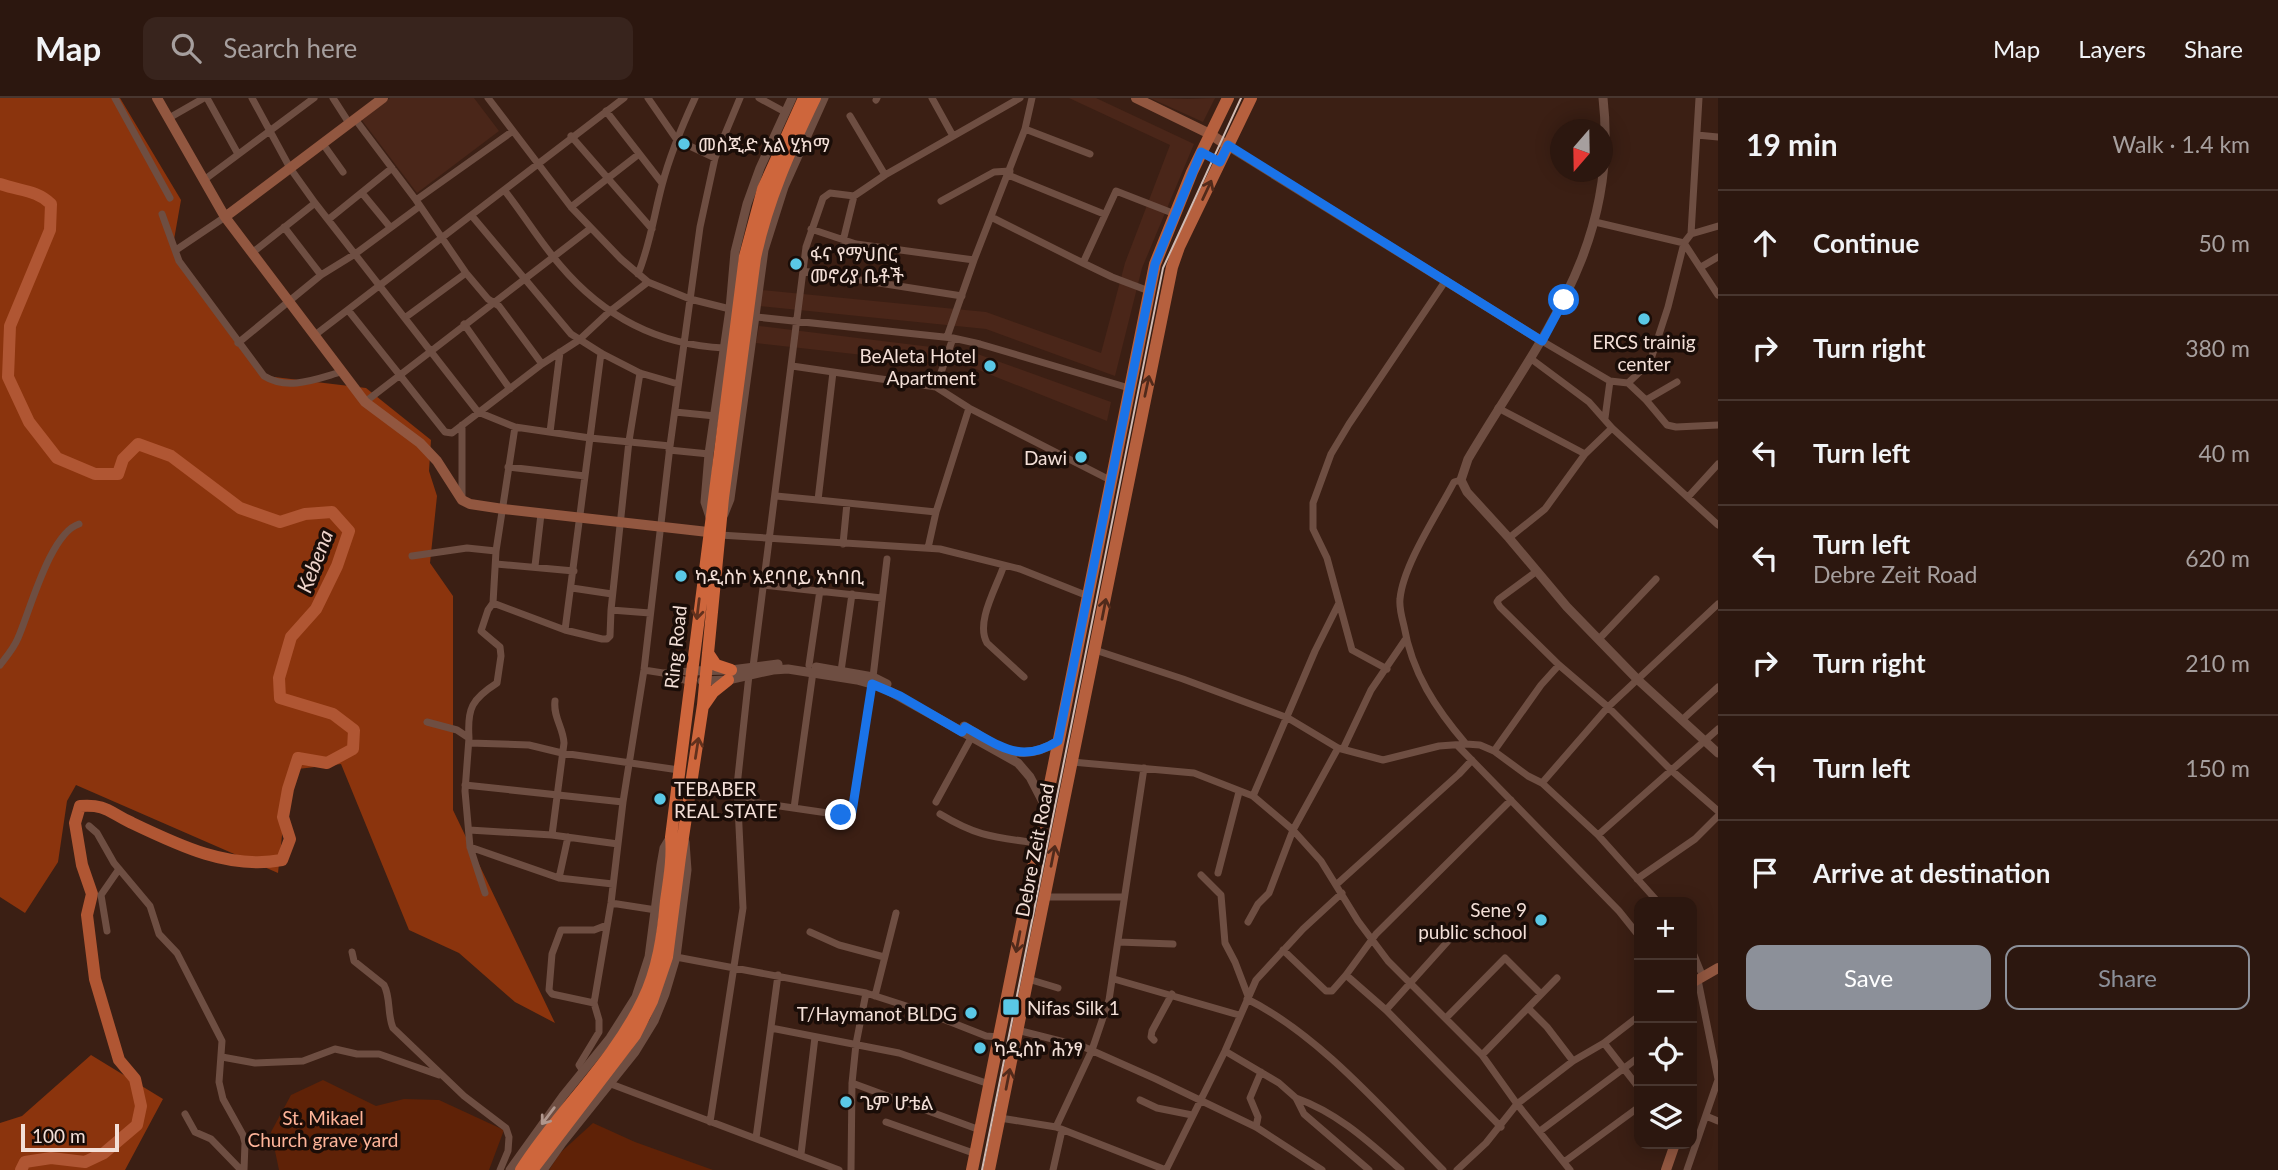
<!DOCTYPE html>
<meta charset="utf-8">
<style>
:root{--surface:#2c170f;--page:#38241d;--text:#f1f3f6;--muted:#a69f9e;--line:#48362f;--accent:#8c9099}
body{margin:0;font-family:Lato,"Noto Sans Ethiopic",sans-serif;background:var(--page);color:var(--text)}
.controls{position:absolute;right:21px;bottom:21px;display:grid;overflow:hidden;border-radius:14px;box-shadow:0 4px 18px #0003}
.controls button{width:63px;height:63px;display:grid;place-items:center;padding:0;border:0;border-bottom:2px solid var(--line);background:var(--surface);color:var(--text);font:35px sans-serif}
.compass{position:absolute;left:1550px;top:21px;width:63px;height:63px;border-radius:50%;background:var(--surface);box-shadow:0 4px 18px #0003;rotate:200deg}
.scale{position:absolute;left:21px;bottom:18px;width:98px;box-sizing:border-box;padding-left:7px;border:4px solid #f3dfd7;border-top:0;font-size:19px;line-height:24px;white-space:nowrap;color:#f3dfd7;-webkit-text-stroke:5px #1a0d08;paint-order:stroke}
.stop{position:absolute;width:21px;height:21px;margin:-16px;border:5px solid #1a73e8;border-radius:50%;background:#fff}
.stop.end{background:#1a73e8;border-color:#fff;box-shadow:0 2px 7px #0008}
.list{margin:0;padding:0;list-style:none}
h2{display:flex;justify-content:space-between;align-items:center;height:91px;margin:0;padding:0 28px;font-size:30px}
h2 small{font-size:23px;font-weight:400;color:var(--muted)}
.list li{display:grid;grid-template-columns:46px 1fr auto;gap:21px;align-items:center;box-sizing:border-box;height:105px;padding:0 28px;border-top:2px solid var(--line)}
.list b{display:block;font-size:26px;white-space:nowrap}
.list p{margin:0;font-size:23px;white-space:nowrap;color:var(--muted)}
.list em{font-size:23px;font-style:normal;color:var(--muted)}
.actions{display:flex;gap:14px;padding:21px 28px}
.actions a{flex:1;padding:16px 0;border:2px solid var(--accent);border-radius:14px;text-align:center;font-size:24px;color:var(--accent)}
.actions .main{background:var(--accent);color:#fff}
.icon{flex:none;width:38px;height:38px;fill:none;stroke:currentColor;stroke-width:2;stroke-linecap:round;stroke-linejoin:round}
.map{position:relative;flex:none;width:1718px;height:1072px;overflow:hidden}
header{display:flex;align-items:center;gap:42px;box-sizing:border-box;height:98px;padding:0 35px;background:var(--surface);border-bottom:2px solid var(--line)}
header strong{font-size:33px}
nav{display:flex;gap:38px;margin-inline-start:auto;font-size:24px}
.search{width:490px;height:63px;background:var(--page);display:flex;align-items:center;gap:18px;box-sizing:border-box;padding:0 24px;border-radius:14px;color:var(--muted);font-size:26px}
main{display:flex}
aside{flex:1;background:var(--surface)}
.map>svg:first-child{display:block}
.built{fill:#4a2619}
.green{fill:#5f2207}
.forest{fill:#8b340d}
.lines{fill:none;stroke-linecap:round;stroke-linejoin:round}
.river{stroke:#b05633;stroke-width:12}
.minor{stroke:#6e4e42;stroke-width:7}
.tertiary{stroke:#6e4e42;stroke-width:9}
.secondary{stroke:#925740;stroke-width:10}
.primary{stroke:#b6603e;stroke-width:12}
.trunk{stroke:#ce663c;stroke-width:12}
.tram{stroke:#d0bab2;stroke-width:2}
.oneway{stroke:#512a1b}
.oneway2{stroke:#62311d}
.oneway3{stroke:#b0968c}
.route{stroke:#1a73e8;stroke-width:9}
.poi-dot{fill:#5ac8e6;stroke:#1a0d08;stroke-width:2.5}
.labels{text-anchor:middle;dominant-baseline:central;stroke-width:7;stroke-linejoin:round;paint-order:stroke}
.poi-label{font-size:19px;fill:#f3dfd7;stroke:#1a0d08;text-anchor:start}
.street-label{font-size:19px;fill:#f3dfd7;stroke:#1a0d08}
.park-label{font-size:19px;fill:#feb499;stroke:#1a0d08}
.water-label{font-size:21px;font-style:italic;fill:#efd5cc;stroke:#1a0d08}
</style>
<header>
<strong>Map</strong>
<div class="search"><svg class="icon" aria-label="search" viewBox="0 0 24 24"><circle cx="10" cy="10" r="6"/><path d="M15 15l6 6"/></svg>Search here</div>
<nav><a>Map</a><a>Layers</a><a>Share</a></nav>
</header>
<main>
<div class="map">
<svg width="1718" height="1072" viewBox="0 0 1718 1072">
<rect width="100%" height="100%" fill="#3b1f14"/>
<path class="built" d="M 390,0 L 474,0 L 499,33 L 417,95 L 361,21 Z
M 1069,0 L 1096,0 L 1194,46 L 1142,170 L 1115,278 L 986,231 L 759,208 L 761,192 L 986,214 L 1101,255 L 1125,165 L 1170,47 Z
M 1150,0 L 1189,1 L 1215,0 L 1203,24 Z
M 759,228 L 972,254 L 1111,304 L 1107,323 L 971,269 L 756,245 Z"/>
<path class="green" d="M 323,982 L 376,1008 L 404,1001 L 439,1002 L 504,1032 L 489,1072 L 279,1072 L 271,1034 L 291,997 Z
M 593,1025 L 635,1044 L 713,1072 L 549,1072 L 560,1055 Z"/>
<path class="forest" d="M 0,0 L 120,0 L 181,102 L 172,153 L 266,278 L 366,290 L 431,342 L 429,373 L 437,398 L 430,465 L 453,498 L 453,712 L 555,925 L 515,904 L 459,855 L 409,832 L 341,666 L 289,672 L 278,775 L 76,687 L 67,703 L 58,764 L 25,815 L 0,799 Z
M 91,957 L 163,1001 L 125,1072 L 0,1072 L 0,1025 L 22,1018 Z"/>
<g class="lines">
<path class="river" d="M 0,86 C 20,93 37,92 51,106 L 50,132 L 10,228 L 8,279 L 29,324 L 57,360 L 95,376 L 118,376 L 123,361 L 138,346 L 171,358 L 240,410 L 280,424 L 305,416 L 332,414 L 349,433 L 337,468 L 316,511 L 291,539 L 279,580 L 280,600 L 333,616 L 354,632 L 353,651 L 327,665 L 298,660 L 288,691 L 283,719 L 290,741 L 282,762 C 229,772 178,747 130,724 C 109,714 106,706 80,708 L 75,725 L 82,767 L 92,796 L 87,817 L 95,881 L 119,962 L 135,981 L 141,1008 L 137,1027 L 104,1055 L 85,1064 L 51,1060 L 25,1064 L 21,1072"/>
<path class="minor" d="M 115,0 L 170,100
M 207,0 L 238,56
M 252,0 L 290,70 L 315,105 L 478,314 L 515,329 L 590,340 L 670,348
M 333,0 L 349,25
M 488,0 L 571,109 L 621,161 L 648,184 L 690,201 L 730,211
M 648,0 L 677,42 L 715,60
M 759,0 L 785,14
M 932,0 L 953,38
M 876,2 L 877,0
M 606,13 L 662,85
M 850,18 L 885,77
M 169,20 L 204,0
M 355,21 L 416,102 L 466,175 L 488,201 L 499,208 L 542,266
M 1025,31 L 1090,56
M 1697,37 L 1718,39
M 571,38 L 652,131
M 323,46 L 343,74
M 1008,77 L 1104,116
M 204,82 L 314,0
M 505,93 C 524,117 540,144 560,167 C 603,218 658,247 724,250
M 362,95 L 390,129
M 416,102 L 513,33
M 941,103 L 994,74 L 1010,73
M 571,109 L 639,56
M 162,116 L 179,163 L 264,278 C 288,293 316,281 341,274
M 472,118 L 571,236 L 601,255 L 640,275 L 678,286
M 991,119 L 1083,165 L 1116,93 L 1175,116
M 329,121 L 392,70
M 1595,124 L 1684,145 L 1718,197
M 284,129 L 321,177
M 811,131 L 856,146 L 974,162
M 1691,136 L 1718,128
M 843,143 L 854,98
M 176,152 L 225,119
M 252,155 L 315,105
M 1083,165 L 1112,179 L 1149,193
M 1701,169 L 1718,159
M 803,173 L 962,198
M 638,176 C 650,147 654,117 662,87 C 670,57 682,28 695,0
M 348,212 L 445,334 L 452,335 L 542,266 L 579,242 L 609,214 L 648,184
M 406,219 L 466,175
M 756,219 L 953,240 L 980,246 L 1129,290
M 464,226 L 510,291
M 315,237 L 624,0
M 947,239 L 974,162 L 1025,31 L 1032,0
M 1542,243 L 1610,283
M 238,245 L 321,177 L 355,156 L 420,108
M 1530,260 L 1589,304 L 1612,330 L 1718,427
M 792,268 L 936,289 L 969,310 L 1112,383
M 1628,285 L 1646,302 L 1667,327 L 1676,329 L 1718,327
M 936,289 L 953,240
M 1646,302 L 1677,284
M 365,304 L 591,130
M 1498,310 L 1585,356
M 675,314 L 715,318
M 1605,320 L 1610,283 L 1628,285 L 1646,268 L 1651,261 L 1668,209 L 1684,145 L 1691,136 L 1699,0
M 462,327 L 462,401
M 550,334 L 560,254
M 669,352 L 709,356
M 508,369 L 585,378
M 1461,382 L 1454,384 C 1438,415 1403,467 1400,501 C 1399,510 1402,520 1404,528 C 1412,575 1436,611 1466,646
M 776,398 L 818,402 L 833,274
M 1688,399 L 1718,366
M 818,402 L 936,414
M 720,437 L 940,451 L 1020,471 L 1088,498
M 1509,440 L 1545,411 L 1585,356 L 1612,330
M 843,446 L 847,405
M 928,450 L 936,414 L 969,310
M 412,458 L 467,450 L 496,453
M 496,466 L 574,473
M 1004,467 C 997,489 975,524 987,545 L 1024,579
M 535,468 L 541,416
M 1537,473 L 1499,501 L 1497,504 L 1500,509 L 1559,567 L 1608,609 L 1671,672 L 1718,713
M 763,487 L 882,500
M 572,490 L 612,496
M 493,505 L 565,532 L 602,541 L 607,541 L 610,538 L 611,512 L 629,343 L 640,275
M 611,512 L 650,515
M 565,532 L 601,255
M 1599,541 L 1656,481
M 1095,552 L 1183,581 L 1288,620 L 1338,650 L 1383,662 L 1439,648 L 1466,646 L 1480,647 L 1494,653 L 1528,678 L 1542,685 L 1598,737 L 1658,804
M 0,567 C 7,558 14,550 18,540 C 30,513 50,435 79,426
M 809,567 L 820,492
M 753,569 L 806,149 L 823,100 L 830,95 L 854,98 L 885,77 L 1020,0
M 1387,571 L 1352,552 L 1327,460 L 1313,431 L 1313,405 L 1331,356 L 1349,326 L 1446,182
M 644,572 L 663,575 L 690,584
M 841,573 L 852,496
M 663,575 L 691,573
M 1683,621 L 1718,589
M 427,624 L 457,632 L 469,640 L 465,693 L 470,749 L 485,795
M 469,640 C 467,610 472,601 497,585 L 501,558 L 500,549 L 481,533 L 488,512 L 493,505 L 496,453 L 515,329
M 469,645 L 529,647 L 562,655 L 679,672
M 1457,647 L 1619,813 L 1639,838
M 1343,651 L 1371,592 L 1405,542
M 1494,653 L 1541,587 L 1559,567
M 1072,664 L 1194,675 L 1253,698 L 1293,732 L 1321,763 L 1358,823 L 1388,863 L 1482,957 L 1517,1006 L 1570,1072
M 1542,685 L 1608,609 L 1718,506
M 465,687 L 623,704
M 1253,698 L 1315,553 L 1339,505
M 739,702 L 848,718 L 852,714 L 873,579 L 887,461
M 936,704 L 971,640
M 794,710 L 813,574
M 940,716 C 978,739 994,739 1037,745
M 89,728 L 97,735 L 114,765 L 150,808 L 159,836 L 177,855 L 222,943 L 219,984 L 223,1001 L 243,1037 L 245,1045 L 244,1072
M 469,732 L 552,737 L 618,746
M 552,737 L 564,645 C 563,629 553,619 555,603
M 1598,737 L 1718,631
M 470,749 L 559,780 L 613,786
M 1218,775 L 1239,694
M 1201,777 L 1221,797 L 1225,845 L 1235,864 L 1248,898
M 559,780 L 568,739
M 1637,781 L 1695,741 L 1718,718
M 1337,786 L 1459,676 L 1472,662
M 1045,799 L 1124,799
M 611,805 L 656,812
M 1248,824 L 1258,806 L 1269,795 L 1293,732 L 1338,650
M 107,833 L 101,797 L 119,771
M 810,834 L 839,847 L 884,859
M 1118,844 L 1173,846
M 1283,852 L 1326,893 L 1332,893 L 1346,877 L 1376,836 L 1511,702
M 1692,852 L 1703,879
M 352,854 L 354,863 L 384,887 C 391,900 387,916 393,930 L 464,998 L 506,1030 L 509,1039 L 508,1053 L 500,1072
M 676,859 L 866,895 L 925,914 L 986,938 L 999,939
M 1346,877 L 1386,912 L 1501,1029
M 1028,881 L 1058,890
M 1114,881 L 1239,917
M 1698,882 L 1718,981
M 875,898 L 896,815
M 1247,901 C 1320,937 1386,1015 1443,1072
M 594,905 L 552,896 L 549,892 L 552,856 L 561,832 L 594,832 L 607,827
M 1529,911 L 1547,929 L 1573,963
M 1386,912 L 1449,842
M 1446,920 L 1505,860 L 1541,896
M 771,930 L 899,955 L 989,986
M 1017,932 L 1084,949 L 1156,981 L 1256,1029 L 1322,1072
M 1154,942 L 1151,939 L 1152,933 L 1172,896
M 1604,945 L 1639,990
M 1225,953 L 1279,985 L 1296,1000 L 1304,1016 L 1369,1072
M 1482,957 L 1557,880
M 222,959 L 255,965 L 303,963 L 335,951 L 357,956 L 379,956 L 439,977
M 583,973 L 579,967 L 599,934 L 599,922 L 594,905 L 611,805 L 623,704 L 644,572 L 670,348 L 700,129 L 715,60 L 740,0
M 852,985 L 980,1032
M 611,986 L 839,1072
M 1296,1000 C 1338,1015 1369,1044 1401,1072
M 1140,1002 L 1157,1010 L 1192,1017
M 185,1016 L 195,1034 L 211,1041 L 241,1072
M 1706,1018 L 1718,1023
M 1000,1020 L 1056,1029 L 1166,1072 L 1225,953 L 1256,882 L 1303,831 L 1342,795
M 710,1024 L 743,810 L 737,688 L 749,577
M 886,1024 L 976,1056
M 1056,1029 L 1092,952 L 1109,902 L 1144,670
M 1256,1029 L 1258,1019 L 1250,1000 L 1261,974
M 1540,1033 L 1639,959
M 756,1040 L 778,877
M 801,1056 L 815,939
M 1564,1064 L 1639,1009
M 851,1072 L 852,985 L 856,946 L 866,895
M 1053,1072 L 1062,1032
M 1457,1072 L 1486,1045 L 1517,1006 L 1573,963 L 1604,945 L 1639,918
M 1687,1072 L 1718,982"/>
<path class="tertiary" d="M 1603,0 C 1620,149 1539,241 1468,361 L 1461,382 L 1467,394 L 1509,440 L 1567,509 L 1637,581 L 1718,655
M 1228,48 L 1542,243
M 724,416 L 730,401 L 764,152 L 784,89 L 824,0
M 710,419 L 705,404 L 709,356 L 730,211 L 735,154 L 747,106 L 760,70 L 792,0
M 816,569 L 873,579 L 887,586
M 691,573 L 731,572 L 778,566
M 702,583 L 728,582 L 773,572 L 788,571 L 857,582 L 882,589 L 1018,665 L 1030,679 L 1045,708
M 964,628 C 998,648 1019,668 1058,643
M 510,1072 L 563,998 L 610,940 L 636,899 L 649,859 L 661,767 L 664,750 L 670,740
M 543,1072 L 562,1045 L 635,954 L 654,923 L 665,896 L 676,859 L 687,772 L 685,744"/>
<path class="secondary" d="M 157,0 L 225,119 L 365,304 L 420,345 L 437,363 L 462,402 L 470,406 L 503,411 L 708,434
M 1136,0 L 1210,36 L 1228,48
M 225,119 L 383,0
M 1692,885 L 1718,870
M 1666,1072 L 1675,1046"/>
<path class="primary" d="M 972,1072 L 1155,166 L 1192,74 L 1228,0
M 989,1072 L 1172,169 L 1179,149 L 1251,0"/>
<path class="trunk" d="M 708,555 L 716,567 L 731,572
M 704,607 L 713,594 L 728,582
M 521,1072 C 558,1013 613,965 643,902 C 658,872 663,836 666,803 C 669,782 673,760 671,739 L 745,158 L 763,91 L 804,0
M 532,1072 L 635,937 L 652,903 L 667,859 L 680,759 L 703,607 L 723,400 L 755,160 C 767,103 790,52 815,0"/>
<path class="tram" d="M 982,1072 L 1163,170 L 1241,0"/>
</g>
<defs><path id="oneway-shaft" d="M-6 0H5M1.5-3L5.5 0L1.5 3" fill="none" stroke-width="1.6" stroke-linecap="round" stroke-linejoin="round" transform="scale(1.75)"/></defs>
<g class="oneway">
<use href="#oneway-shaft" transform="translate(1207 92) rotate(-65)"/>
<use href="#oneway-shaft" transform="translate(1147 288) rotate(-78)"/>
<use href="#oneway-shaft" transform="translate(1104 511) rotate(-79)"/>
<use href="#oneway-shaft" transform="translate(1053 758) rotate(-79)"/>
<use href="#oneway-shaft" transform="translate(1018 844) rotate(101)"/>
<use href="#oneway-shaft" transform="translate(1008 981) rotate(-79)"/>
</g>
<g class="oneway2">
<use href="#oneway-shaft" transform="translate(698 511) rotate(97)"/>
<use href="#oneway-shaft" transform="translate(697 650) rotate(-81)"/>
</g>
<use class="oneway3" href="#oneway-shaft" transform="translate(548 1018) rotate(127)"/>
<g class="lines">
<path class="route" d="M 841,717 L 848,718 L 852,714 L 872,586 L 900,598 L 962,634 L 965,629 C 999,647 1020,667 1058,643 L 1155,166 L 1201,54 L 1220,64 L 1228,47 L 1542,243 L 1564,202"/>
</g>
<g class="poi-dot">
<circle cx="684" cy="46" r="7"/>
<circle cx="796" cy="166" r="7"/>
<circle cx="1644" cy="221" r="7"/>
<circle cx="990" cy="268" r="7"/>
<circle cx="1081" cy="359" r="7"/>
<circle cx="681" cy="478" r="7"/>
<circle cx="660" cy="701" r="7"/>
<circle cx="1541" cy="822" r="7"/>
<rect x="1002" y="900" width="18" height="18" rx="3.5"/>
<circle cx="971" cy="915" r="7"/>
<circle cx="980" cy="950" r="7"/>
<circle cx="846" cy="1004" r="7"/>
</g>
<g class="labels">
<g class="poi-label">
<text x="698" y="46">መስጂድ አል ሂክማ</text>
<text x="810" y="155">ፋና የማህበር<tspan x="810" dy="22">መኖሪያ ቤቶች</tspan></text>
<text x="1644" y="243" text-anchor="middle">ERCS trainig<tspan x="1644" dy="22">center</tspan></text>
<text x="976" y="257" text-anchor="end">BeAleta Hotel<tspan x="976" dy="22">Apartment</tspan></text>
<text x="1067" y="359" text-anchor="end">Dawi</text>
<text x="695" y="478">ካዲስኮ አደባባይ አካባቢ</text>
<text x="674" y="690">TEBABER<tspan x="674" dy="22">REAL STATE</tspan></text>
<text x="1527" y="811" text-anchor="end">Sene 9<tspan x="1527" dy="22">public school</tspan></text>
<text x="1027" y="909">Nifas Silk 1</text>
<text x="957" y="915" text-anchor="end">T/Haymanot BLDG</text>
<text x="994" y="950">ካዲስኮ ሕንፃ</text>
<text x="860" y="1004">ጌም ሆቴል</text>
</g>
<g class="street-label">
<text transform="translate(675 549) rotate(-84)">Ring Road</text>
<text transform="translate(1034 752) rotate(-79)">Debre Zeit Road</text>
</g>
<g class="park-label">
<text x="323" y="1019">St. Mikael<tspan x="323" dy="22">Church grave yard</tspan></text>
</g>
<g class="water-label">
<text transform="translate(314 463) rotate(-69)">Kebena</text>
</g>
</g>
</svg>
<div class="controls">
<button>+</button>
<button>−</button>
<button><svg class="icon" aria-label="locate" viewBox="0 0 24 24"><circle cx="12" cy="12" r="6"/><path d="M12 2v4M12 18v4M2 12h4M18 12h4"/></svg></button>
<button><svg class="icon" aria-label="layers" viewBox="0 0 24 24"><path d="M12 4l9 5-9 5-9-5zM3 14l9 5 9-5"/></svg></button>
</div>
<svg class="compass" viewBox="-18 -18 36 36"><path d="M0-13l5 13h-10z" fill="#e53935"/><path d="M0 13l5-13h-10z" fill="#a69f9e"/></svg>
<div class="scale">100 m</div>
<div class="stop" style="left:1564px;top:202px"></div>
<div class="stop end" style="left:841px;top:717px"></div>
</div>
<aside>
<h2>19 min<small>Walk · 1.4 km</small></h2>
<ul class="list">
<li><svg class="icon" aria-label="ahead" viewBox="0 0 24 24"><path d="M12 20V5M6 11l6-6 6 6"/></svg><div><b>Continue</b></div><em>50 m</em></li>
<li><svg class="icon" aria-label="right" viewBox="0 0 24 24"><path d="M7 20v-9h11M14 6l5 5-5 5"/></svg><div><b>Turn right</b></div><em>380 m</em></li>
<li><svg class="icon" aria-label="left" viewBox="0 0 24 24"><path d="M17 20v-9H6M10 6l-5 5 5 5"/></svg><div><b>Turn left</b></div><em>40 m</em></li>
<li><svg class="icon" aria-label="left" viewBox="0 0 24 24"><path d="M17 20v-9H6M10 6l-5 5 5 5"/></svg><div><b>Turn left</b><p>Debre Zeit Road</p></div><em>620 m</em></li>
<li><svg class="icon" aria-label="right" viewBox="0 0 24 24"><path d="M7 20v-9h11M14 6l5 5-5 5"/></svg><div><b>Turn right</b></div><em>210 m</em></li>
<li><svg class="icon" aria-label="left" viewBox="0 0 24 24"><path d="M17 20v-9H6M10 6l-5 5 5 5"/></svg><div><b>Turn left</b></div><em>150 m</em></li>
<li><svg class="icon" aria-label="arrive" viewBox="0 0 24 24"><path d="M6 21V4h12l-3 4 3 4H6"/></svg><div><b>Arrive at destination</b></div></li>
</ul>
<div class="actions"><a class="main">Save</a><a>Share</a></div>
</aside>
</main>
